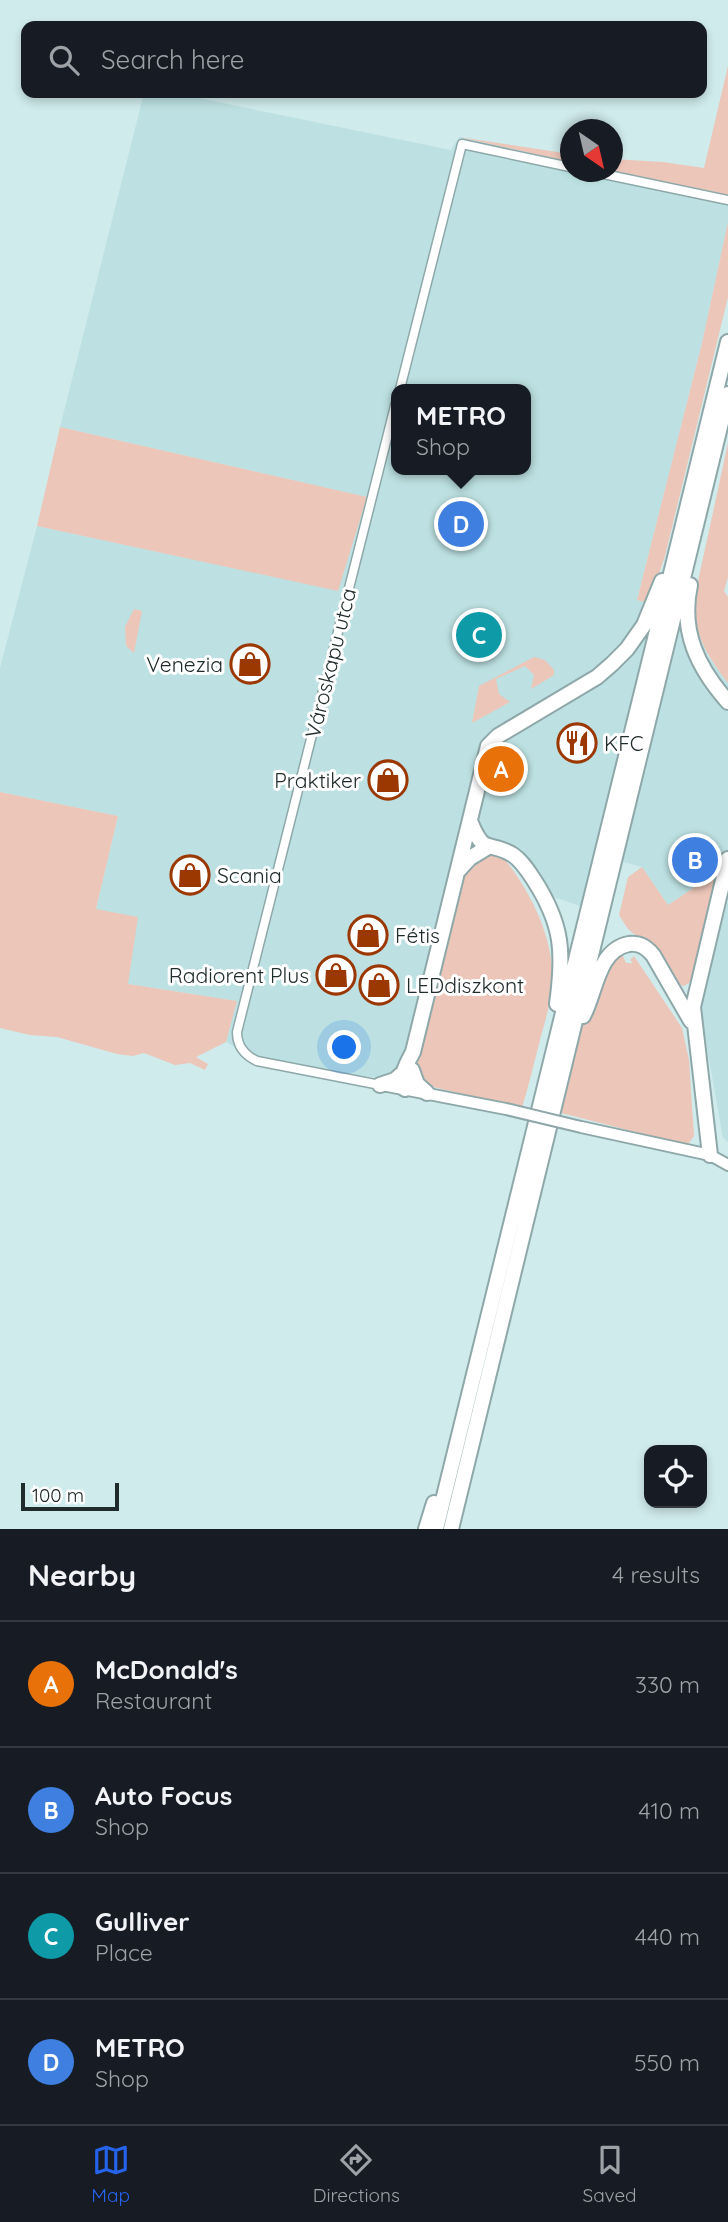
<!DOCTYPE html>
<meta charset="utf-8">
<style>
:root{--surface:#171b24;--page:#242831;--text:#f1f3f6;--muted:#9ea1a6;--line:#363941;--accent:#2563eb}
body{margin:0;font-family:Quicksand,sans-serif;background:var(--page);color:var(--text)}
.controls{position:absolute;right:21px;bottom:21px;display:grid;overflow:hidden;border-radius:14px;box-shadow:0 4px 10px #0003}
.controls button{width:63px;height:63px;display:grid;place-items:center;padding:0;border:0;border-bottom:2px solid var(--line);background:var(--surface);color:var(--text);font:35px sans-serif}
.compass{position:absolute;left:560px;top:119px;width:63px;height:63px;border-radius:50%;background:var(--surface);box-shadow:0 4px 10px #0003;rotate:146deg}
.scale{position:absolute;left:21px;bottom:18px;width:98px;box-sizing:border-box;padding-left:7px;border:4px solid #202b2b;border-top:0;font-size:19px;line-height:24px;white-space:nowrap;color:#202b2b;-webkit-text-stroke:5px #fff;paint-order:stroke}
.you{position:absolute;left:345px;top:1048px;width:24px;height:24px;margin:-18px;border:5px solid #fff;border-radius:50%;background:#1a73e8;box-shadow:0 0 0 10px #1a73e833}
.badge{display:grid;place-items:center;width:46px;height:46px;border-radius:50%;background:var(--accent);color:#fff;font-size:23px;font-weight:700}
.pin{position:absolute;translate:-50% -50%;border:4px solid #fff;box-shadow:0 2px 7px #0006}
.popup{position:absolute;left:391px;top:384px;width:140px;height:91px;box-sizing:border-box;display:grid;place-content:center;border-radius:14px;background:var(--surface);filter:drop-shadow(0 2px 5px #0005);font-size:23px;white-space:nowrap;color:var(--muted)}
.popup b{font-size:26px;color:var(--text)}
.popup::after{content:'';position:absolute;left:50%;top:100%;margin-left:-14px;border:14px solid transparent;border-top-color:var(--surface)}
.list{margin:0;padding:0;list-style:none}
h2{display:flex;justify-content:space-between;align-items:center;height:91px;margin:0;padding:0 28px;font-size:30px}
h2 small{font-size:23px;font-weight:400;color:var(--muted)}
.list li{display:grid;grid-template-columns:46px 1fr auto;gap:21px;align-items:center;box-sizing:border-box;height:126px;padding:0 28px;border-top:2px solid var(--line)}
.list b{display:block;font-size:26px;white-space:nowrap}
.list p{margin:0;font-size:23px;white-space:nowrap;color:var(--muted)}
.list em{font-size:23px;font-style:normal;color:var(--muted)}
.icon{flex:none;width:38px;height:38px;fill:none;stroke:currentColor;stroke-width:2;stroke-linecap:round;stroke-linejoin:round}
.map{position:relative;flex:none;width:728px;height:1529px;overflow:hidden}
.search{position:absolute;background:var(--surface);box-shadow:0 4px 10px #0003;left:21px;right:21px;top:21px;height:77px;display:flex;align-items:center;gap:18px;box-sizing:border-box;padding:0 24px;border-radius:14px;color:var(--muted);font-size:26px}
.sheet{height:595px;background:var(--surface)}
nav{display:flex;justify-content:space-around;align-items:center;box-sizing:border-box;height:98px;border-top:2px solid var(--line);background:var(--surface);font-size:19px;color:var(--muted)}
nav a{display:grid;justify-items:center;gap:4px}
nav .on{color:var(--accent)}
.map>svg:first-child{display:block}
.built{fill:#bde1e2;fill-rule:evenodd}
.green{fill:#ecc6b8}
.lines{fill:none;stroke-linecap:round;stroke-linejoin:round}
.street-casing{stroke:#8ea8a9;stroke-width:11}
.secondary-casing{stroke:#8ea8a9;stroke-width:14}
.highway-casing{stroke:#8ea8a9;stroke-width:18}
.street{stroke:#fff;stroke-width:8}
.secondary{stroke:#fff;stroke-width:10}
.highway{stroke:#fff;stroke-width:14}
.secondary-bridge-casing{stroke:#8ea8a9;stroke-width:14;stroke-linecap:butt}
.secondary-bridge{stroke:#fff;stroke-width:10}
.labels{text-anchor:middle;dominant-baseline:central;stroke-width:6;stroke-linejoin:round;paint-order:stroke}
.street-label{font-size:21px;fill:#202b2b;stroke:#fff}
.poi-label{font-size:21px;fill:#202b2b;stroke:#fff;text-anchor:start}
</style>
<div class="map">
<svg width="728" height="1529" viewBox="0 0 728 1529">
<rect width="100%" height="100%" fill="#d0ebec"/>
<path class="built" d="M 144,93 L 174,93 L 451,150 L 459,137 L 570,162 L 570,172 L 613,171 L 728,195 L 728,222 L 702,343 L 637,600 L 693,614 L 698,632 L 708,656 L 728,683 L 728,873 L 719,871 L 668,905 L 642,867 L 612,859 L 597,912 L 545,894 L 504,848 L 458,838 L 404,1062 L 385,1079 L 258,1061 L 226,1042 L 236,1001 L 128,984 L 96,909 L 118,816 L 0,792 L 0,668 L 37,526 L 338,590 L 366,497 L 60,427 ZM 396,389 L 526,389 L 526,470 L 396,470 Z
M 727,903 L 728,903 L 728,1142 L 723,1138 L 700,1009 Z"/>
<path class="green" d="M 728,66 L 728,195 L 613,171 L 613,159 L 663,162 L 704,168 Z
M 459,137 L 570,154 L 570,162 Z
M 728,222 L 728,297 L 665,556 L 649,603 L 637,600 L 702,343 Z
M 60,427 L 367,497 L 338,591 L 37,526 Z
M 728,443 L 728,577 L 724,591 L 728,597 L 728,683 C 706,654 692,632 695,595 Z
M 134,609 L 142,611 L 134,653 L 126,646 L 125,627 Z
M 534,657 L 545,660 L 554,670 L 554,675 L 531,689 L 534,675 L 525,666 L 496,679 L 499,694 L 510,702 L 472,723 L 479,686 Z
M 0,792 L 118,816 L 96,909 L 138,917 L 128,984 L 237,1001 L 226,1042 L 196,1057 L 208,1064 L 205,1070 L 190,1063 L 175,1065 L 144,1053 L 133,1056 L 117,1054 L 57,1037 L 30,1035 L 0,1028 Z
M 484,856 L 502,856 C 530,890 555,939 552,983 C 551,1001 546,1019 541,1036 C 535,1060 529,1084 522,1108 L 429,1086 L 416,1074 L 416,1062 L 422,1029 L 453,899 L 468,864 Z
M 642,867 L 668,905 L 719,871 L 692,981 L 684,986 L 674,983 L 655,951 L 628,929 L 619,915 L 628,877 Z
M 622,954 L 626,963 L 633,963 L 630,960 L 634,956 L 682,1028 L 689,1060 L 694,1136 L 689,1143 L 679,1143 L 561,1113 L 581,1027 C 596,1003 599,972 622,954 Z"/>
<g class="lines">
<g class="street-casing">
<path id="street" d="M 594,172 L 728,200
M 400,389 L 462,144 L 570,167
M 380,1085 L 257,1061 C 244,1055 237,1046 237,1032 L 396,402"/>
</g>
<g class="secondary-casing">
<path id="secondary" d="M 382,1085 L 506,1109
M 581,1127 L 710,1155 L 728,1165"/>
</g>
<g class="highway-casing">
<path id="highway" d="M 690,585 C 680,632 698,668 728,702
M 470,821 C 485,858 488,839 513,855 C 522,861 528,871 534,880 C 563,925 564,953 557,1004
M 458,871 L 470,858 L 488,847
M 583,1016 C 596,993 597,950 629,944 C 640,943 646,947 653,955 L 691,1021
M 412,1070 L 417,1084 L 427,1093
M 380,1085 L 395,1080 L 404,1072
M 405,1089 C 399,1076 407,1063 413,1052 L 488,746 L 498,736 L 597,677 L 612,664 L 627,649 L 644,625 L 662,581
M 710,1155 L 693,1007 L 728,859
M 426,1529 L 434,1503
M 436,1529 L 728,342
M 451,1529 L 728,394"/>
</g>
<use href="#street" class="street"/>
<use href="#secondary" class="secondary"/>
<use href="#highway" class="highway"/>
<g class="secondary-bridge-casing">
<path id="secondary-bridge" d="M 506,1109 L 581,1127"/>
</g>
<use href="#secondary-bridge" class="secondary-bridge"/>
</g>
<defs>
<g id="shop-ring" transform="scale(2.0125)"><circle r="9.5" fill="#fff" stroke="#9b3700" stroke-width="1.5"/><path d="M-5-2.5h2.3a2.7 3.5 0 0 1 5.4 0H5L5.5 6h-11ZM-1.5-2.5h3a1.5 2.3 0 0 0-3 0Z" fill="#9b3700"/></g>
<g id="restaurant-ring" transform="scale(2.0125)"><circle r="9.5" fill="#fff" stroke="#9b3700" stroke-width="1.5"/><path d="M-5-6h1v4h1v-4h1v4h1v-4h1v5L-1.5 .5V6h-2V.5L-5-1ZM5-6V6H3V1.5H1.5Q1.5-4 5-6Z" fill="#9b3700"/></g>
</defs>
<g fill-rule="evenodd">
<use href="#shop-ring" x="250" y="664"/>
<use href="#restaurant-ring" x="577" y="743"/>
<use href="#shop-ring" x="388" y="780"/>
<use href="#shop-ring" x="190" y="875"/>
<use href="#shop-ring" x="368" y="935"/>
<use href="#shop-ring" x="336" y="975"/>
<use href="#shop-ring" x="379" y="985"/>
</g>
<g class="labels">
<g class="street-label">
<text transform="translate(330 663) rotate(-76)">Városkapu utca</text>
</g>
<g class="poi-label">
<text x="223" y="664" text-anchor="end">Venezia</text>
<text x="604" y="743">KFC</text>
<text x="361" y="780" text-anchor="end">Praktiker</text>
<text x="217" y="875">Scania</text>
<text x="395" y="935">Fétis</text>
<text x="309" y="975" text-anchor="end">Radiorent Plus</text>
<text x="406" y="985">LEDdiszkont</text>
</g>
</g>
</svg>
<div class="controls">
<button><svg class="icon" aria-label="locate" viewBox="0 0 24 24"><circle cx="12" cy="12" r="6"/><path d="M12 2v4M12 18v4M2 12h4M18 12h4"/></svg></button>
</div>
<svg class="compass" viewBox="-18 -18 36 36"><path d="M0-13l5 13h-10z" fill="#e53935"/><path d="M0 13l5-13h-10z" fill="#9ea1a6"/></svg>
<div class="scale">100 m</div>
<div class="you"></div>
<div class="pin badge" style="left:501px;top:769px;background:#e8710a">A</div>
<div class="pin badge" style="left:695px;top:860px;background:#3f7fe0">B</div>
<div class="pin badge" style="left:479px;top:635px;background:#0f9aa8">C</div>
<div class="pin badge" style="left:461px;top:524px;background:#3f7fe0">D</div>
<div class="popup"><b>METRO</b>Shop</div>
<div class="search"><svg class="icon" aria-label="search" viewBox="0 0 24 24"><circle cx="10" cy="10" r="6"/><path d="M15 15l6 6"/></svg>Search here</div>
</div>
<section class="sheet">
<h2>Nearby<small>4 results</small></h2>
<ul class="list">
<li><span class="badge" style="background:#e8710a">A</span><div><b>McDonald's</b><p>Restaurant</p></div><em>330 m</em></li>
<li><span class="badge" style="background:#3f7fe0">B</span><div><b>Auto Focus</b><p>Shop</p></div><em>410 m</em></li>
<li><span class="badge" style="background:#0f9aa8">C</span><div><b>Gulliver</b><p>Place</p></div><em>440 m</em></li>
<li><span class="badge" style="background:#3f7fe0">D</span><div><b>METRO</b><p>Shop</p></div><em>550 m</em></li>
</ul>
</section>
<nav>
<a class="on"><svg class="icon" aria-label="map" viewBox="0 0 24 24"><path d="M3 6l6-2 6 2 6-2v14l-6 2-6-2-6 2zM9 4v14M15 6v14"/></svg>Map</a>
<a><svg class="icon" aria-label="directions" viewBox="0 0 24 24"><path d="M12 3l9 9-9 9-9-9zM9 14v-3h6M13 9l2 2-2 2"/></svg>Directions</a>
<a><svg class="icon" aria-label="saved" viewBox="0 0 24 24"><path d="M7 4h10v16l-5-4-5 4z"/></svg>Saved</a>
</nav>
